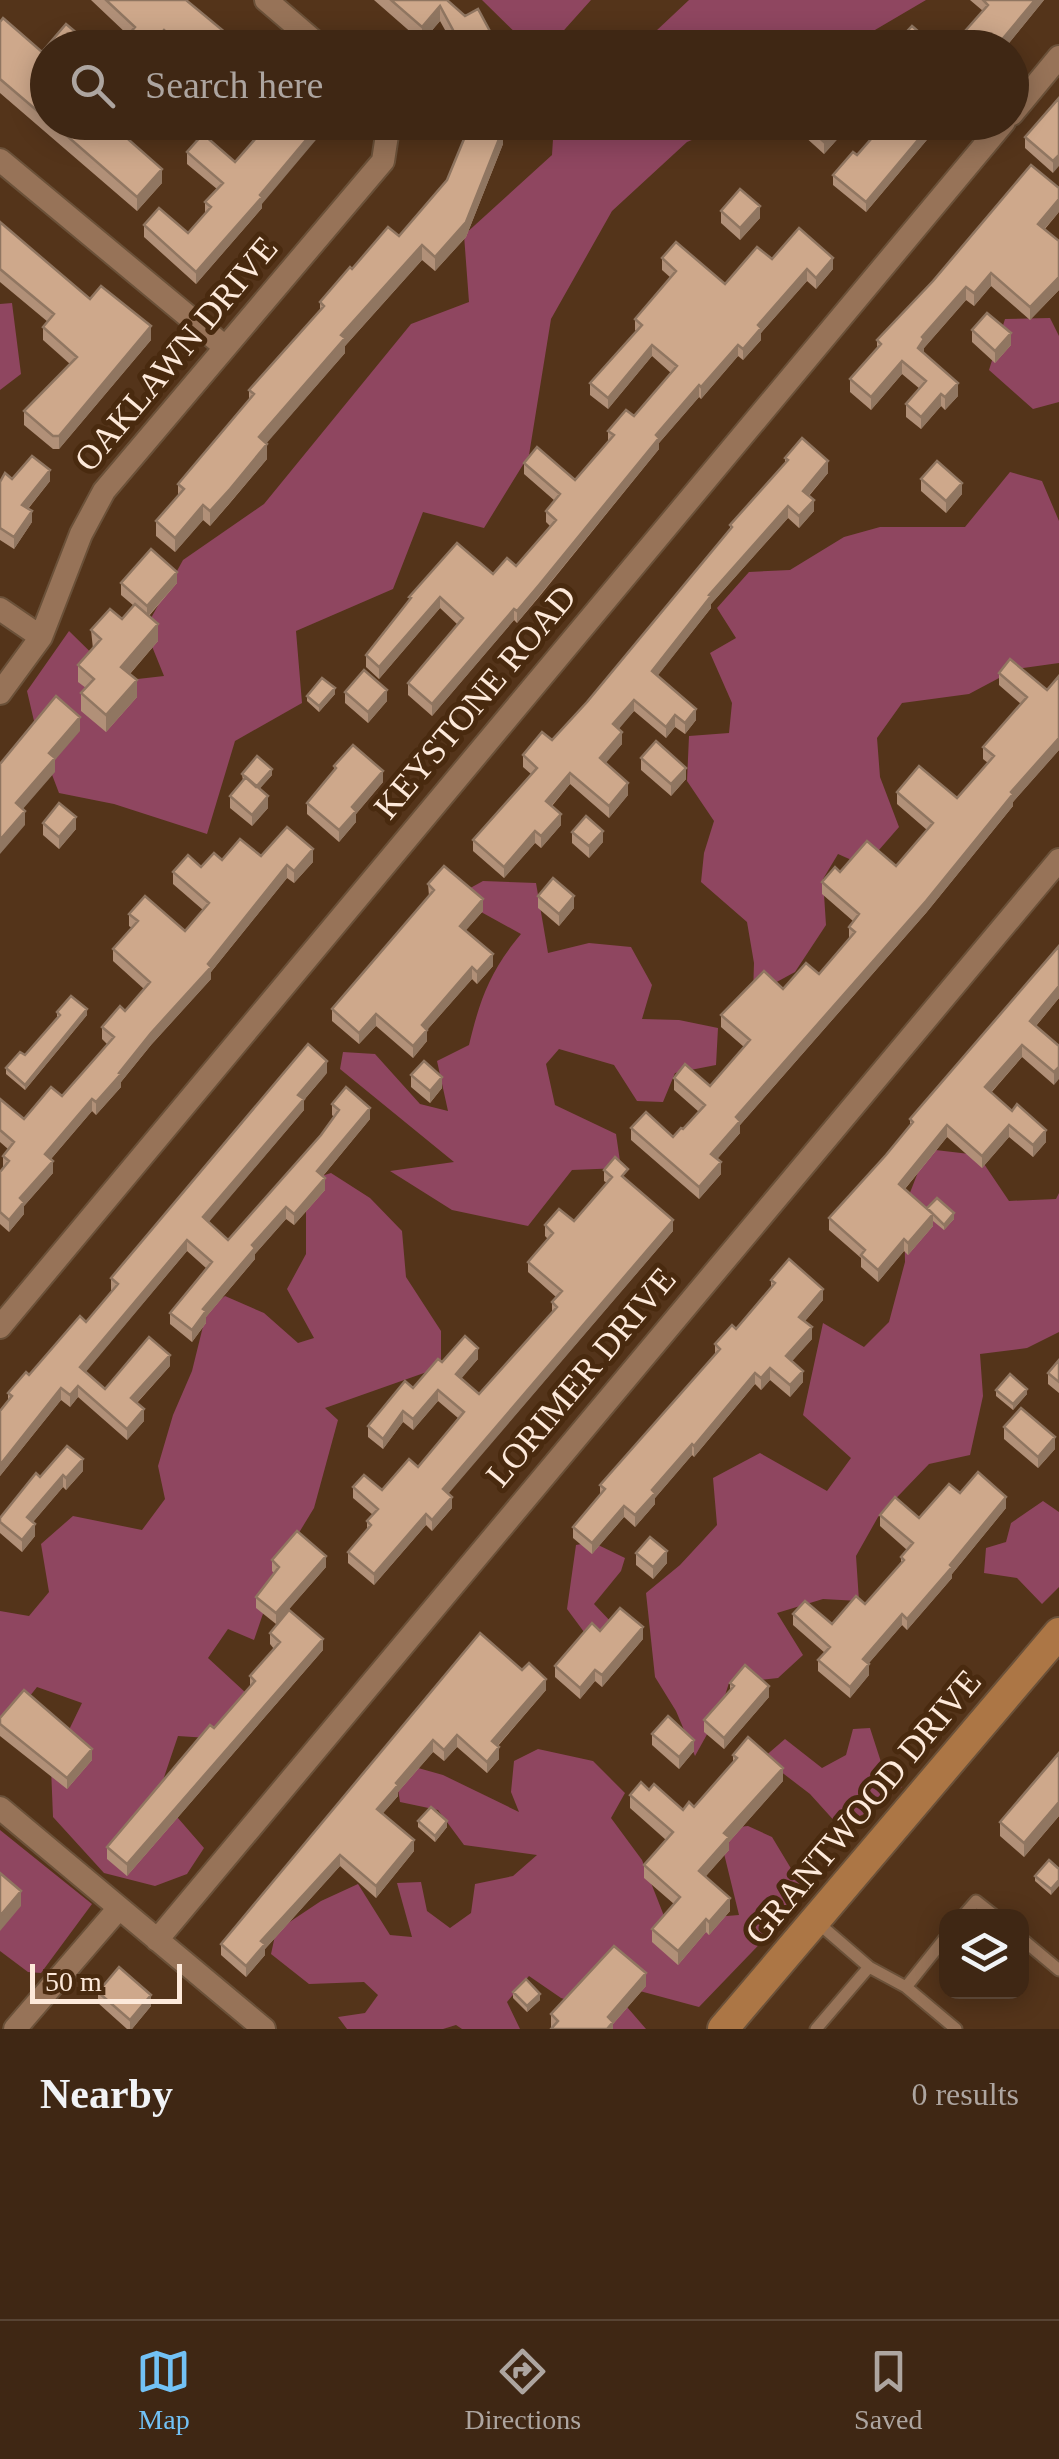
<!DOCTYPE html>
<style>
:root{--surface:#3f2714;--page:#4a3322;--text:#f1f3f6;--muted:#ada5a0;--line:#584434;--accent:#72c1f5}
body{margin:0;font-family:Georgia,serif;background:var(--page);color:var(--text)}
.controls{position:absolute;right:30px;bottom:30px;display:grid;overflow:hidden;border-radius:20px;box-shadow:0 5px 25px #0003}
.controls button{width:90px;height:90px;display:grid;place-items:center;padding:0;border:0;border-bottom:2px solid var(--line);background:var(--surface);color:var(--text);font:50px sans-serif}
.scale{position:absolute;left:30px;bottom:25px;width:152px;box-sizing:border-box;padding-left:10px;border:5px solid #fde9da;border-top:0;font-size:28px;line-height:35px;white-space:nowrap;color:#fde9da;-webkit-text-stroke:8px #492a0f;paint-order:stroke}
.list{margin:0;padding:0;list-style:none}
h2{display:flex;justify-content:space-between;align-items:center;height:130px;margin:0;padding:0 40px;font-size:42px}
h2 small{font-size:32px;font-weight:400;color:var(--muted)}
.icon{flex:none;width:55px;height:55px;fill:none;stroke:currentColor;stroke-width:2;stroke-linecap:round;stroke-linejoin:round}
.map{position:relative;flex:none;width:1059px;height:2029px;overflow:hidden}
.search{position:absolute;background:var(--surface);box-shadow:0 5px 25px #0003;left:30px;right:30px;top:30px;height:110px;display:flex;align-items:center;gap:25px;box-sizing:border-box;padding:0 35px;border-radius:55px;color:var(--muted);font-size:38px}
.sheet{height:290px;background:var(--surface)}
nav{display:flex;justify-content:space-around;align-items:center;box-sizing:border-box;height:140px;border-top:2px solid var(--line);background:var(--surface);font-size:28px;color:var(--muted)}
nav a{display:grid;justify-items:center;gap:5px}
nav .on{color:var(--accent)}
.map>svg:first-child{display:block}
.green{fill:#8f4660}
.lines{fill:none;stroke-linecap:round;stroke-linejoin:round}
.lane-casing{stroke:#6b5139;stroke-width:15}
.street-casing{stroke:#6b5139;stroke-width:26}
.secondary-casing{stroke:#6b5139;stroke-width:34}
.lane{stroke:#977358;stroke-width:11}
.street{stroke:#977358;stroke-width:22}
.secondary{stroke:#ac7645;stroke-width:30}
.wall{fill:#b19078}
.shaded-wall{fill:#907661}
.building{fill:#cea88b;stroke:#907661;stroke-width:2.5}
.labels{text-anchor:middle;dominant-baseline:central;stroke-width:10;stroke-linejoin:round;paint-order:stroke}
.street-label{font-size:35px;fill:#fde9da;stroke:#492a0f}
</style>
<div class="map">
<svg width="1059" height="2029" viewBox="0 0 1059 2029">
<rect width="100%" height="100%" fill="#54341a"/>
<path class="green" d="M 482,0 L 591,0 L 557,38 L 567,47 L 531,48 Z
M 689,0 L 926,0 L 846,47 L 639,47 Z
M 554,123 L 733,123 L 687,142 L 612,211 L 551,319 L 529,455 L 484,528 L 423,512 L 393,589 L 296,631 L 302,703 L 235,741 L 207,834 L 114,804 L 59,793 L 38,738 L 27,691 L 69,631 L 120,681 L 164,676 L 145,629 L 183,560 L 264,504 L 411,324 L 469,302 L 464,235 L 552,155 Z
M 12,303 L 21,374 L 0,390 L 0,304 Z
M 1050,318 L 1059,336 L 1059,402 L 1033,409 L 989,370 L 1005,319 Z
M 1010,472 L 1042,481 L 1059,521 L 1059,663 L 1016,669 L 969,694 L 902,703 L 877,738 L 880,777 L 899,827 L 865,866 L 838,854 L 823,879 L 826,925 L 795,972 L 753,995 L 754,963 L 747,922 L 701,882 L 704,853 L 714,821 L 687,781 L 689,736 L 729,733 L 732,703 L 710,653 L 736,638 L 717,608 L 749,572 L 790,570 L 844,537 L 880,527 L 965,527 Z
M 483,881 L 536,883 L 548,953 L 589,943 L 631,947 L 652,985 L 642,1019 L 679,1020 L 718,1028 L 716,1065 L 675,1073 L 663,1102 L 637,1101 L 614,1065 L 559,1049 L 546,1064 L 555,1105 L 616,1134 L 621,1168 L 572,1170 L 528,1226 L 452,1210 L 390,1171 L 454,1162 L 340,1069 L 343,1052 L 375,1054 L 420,1104 L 448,1111 L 437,1061 L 469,1045 C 480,999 490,971 521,934 L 454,897 Z
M 927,1149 L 978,1155 L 1009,1201 L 1056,1199 L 1059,1193 L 1059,1332 L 1027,1348 L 980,1354 L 983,1396 L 970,1455 L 929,1464 L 878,1517 L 856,1556 L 859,1601 L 823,1599 L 777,1613 L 803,1655 L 778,1678 L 729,1683 L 720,1711 L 695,1756 L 676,1711 L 655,1677 L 646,1593 L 680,1565 L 717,1525 L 713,1478 L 760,1453 L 827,1491 L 851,1458 L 803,1415 L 823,1323 L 864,1347 L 889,1322 L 905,1262 L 904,1208 Z
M 331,1173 L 370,1198 L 402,1231 L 406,1277 L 441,1331 L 441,1367 L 325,1408 L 338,1420 L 314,1508 L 280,1564 L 254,1640 L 228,1629 L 208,1658 L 246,1693 L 223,1739 L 178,1736 L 158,1795 L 204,1848 L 187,1874 L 155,1886 L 104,1873 L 53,1817 L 51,1767 L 82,1703 L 37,1687 L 0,1734 L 0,1611 L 29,1616 L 49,1592 L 41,1544 L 73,1516 L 142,1530 L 165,1499 L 158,1466 L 173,1415 L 192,1371 L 207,1310 L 225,1296 L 264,1313 L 298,1343 L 314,1338 L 287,1289 L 306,1254 L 306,1181 Z
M 1043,1501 L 1059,1512 L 1059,1587 L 1042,1604 L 1017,1578 L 984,1573 L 986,1548 L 1006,1542 L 1011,1523 Z
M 592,1542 L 625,1558 L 621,1571 L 594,1604 L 613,1624 L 604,1634 L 584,1632 L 567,1609 L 576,1545 Z
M 870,1728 L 881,1762 L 902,1787 L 869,1812 L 838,1825 L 810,1794 L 763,1758 L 785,1739 L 822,1768 L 846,1755 L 853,1729 Z
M 538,1749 L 593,1761 L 625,1793 L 611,1818 L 642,1860 L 666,1921 L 739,1915 L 718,1829 L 748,1826 L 772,1837 L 807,1895 L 699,2007 L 636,1990 L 621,2000 L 646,2029 L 612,2029 L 600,2010 L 561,1998 L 529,1976 L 507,2002 L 520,2029 L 462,2029 L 456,2025 L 443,2029 L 347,2029 L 338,2017 L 365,2013 L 378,1995 L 364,1982 L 309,1984 L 271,1954 L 276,1931 L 321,1901 L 358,1884 L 390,1935 L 412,1937 L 397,1883 L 421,1882 L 427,1911 L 450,1928 L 471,1913 L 475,1884 L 513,1876 L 537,1855 L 464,1845 L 438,1810 L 400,1802 L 397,1783 L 411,1766 L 443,1775 L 519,1812 L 511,1792 L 514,1761 Z
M 0,1830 L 92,1904 L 41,1973 L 28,1972 L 0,1951 Z"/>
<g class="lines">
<g class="lane-casing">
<path id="lane" d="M 963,1916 L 976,1901 L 995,1916
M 1022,1939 L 1059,1970
M 869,1967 L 906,1987 L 956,2029
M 906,1987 L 946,1937
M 816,2029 L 869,1967 L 817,1922"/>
</g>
<g class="street-casing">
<path id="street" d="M 266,0 L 322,48
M 1012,114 L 1059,57
M 0,160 L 225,347
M 0,609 L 41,637
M 0,693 L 41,637 L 81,534 L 104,491 L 383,161 L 389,122
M 0,1327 L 1004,122
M 0,1808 L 264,2029
M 157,1940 L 1059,860
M 15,2029 L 119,1908"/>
</g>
<g class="secondary-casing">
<path id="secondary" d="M 723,2029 L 1059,1633"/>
</g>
<use href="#lane" class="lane"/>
<use href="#street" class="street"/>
<use href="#secondary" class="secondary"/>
</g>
<path class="wall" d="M 91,0 L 186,0 L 244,48 L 167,48 L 164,45 L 161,48 L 117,48 L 128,35 Z
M 374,0 L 447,0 L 499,48 L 454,46 L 440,21 L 422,42 Z
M 970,0 L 1044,0 L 1005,48 L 958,39 L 983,11 Z
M 3,18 L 42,52 L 66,24 L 85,40 L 85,48 L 48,48 L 48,122 L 132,122 L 132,136 L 128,140 L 162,169 L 162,183 L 137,211 L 0,93 L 0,22 Z
M 1059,98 L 1053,173 L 1025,148 L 1025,137 Z
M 461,122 L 503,122 L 503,144 L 466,237 L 435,271 L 422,260 L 345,346 L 345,353 L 266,443 L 267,459 L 230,503 L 210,526 L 203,520 L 175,552 L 156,536 L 156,521 L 178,496 L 178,484 L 249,400 L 249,390 L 320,310 L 320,302 L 352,269 L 399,236 L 447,180 L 463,141 Z
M 874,122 L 942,122 L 866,212 L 833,185 L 833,175 L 857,155 L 881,128 Z
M 803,123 L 842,134 L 824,154 L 803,135 Z
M 187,152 L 262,204 L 262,208 L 196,284 L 144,237 L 144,225 L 188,233 L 205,213 L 205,202 L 217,189 L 187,164 Z
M 721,211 L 760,218 L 740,240 L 721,223 Z
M 1059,212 L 1045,229 L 1059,241 L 1059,290 L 1030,320 L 991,286 L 974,306 L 966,300 L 924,348 L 924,353 L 958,396 L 945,410 L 941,406 L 921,429 L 906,417 L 906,404 L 920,389 L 902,374 L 871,410 L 850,392 L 850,379 L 877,348 L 877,340 Z
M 0,222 L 90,299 L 151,340 L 59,449 L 53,449 L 24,425 L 24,411 L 70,364 L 43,340 L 43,327 L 48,322 L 0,282 Z
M 662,258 L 725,284 L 772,259 L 833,269 L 816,289 L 807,281 L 761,333 L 761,340 L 743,360 L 738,356 L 701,399 L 699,397 L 659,443 L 659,449 L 539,597 L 517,623 L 514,620 L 432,716 L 408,695 L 408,683 L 458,625 L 440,608 L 379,679 L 366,667 L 366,655 L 409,601 L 409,597 L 493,574 L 516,566 L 550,526 L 546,522 L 546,511 L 555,501 L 524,474 L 524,463 L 575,480 L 608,441 L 608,431 L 634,416 L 671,373 L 652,356 L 608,409 L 590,395 L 590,383 L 636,331 L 635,330 L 635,319 L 671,278 L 662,270 Z
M 972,330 L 1011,345 L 995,363 L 972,342 Z
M 785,458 L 828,473 L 809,496 L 814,511 L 799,528 L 788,518 L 711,604 L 711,608 L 657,676 L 696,720 L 685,734 L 675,727 L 666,738 L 634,711 L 618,729 L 622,744 L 605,763 L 628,795 L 609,818 L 570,784 L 552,806 L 561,825 L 541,848 L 535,843 L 504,878 L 473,851 L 473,840 L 531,774 L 523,767 L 523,755 L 552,740 L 587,702 L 730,529 L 730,525 L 785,464 Z
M 12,479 L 50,481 L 28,509 L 32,522 L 14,549 L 0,540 L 0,482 Z
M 921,479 L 962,494 L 946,513 L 921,491 Z
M 121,583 L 177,583 L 149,616 L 158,641 L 130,674 L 137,697 L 106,732 L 81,711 L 81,693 L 86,688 L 78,682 L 78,665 L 93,649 L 91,630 L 122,619 L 134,606 L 121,595 Z
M 999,673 L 1047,690 L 1059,676 L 1059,750 L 1013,802 L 1013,806 L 926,913 L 740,1125 L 740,1133 L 717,1159 L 721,1174 L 699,1199 L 631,1140 L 631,1128 L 673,1137 L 683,1129 L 699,1112 L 674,1090 L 674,1078 L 710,1086 L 744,1047 L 721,1027 L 721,1015 L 819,974 L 849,939 L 849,927 L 853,921 L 822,894 L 822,882 L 840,872 L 896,866 L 927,830 L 897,804 L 897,792 L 957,798 L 988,763 L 983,759 L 983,747 L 1021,704 L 999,685 Z
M 345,692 L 387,701 L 368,723 L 345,703 Z
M 335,694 L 319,712 L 307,701 L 307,696 Z
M 641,758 L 686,779 L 671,796 L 641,770 Z
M 334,766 L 383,782 L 356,814 L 356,822 L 339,842 L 307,814 L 307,803 L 334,771 Z
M 242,774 L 272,775 L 259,789 L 268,808 L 252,826 L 230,808 L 230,796 L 243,781 Z
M 43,823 L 76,829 L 59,849 L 43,835 Z
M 572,832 L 603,842 L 589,858 L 572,843 Z
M 261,856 L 313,862 L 294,883 L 287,878 L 211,972 L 211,979 L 151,1045 L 121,1082 L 121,1087 L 96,1115 L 92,1111 L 51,1159 L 53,1173 L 24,1206 L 24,1214 L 9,1232 L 0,1224 L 0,1172 L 3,1168 L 3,1156 L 8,1149 L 0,1142 L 0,1099 L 24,1119 L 62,1096 L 107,1044 L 102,1039 L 102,1027 L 125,1011 L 144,989 L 113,961 L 113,949 L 132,928 L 129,926 L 129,914 L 185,931 L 203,910 L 173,884 L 173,872 L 201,867 L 222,860 Z
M 428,884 L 483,911 L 465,931 L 493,966 L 477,984 L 472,979 L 427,1030 L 427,1041 L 413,1058 L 376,1026 L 359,1044 L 332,1021 L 332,1009 L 429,896 Z
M 538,896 L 574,908 L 559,926 L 538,908 Z
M 1059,946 L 1059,998 L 1036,1026 L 1059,1046 L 1054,1085 L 1022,1057 L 991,1093 L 1046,1142 L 1033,1157 L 1009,1137 L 982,1168 L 947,1137 L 905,1189 L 927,1208 L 954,1219 L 944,1230 L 933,1221 L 933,1226 L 908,1255 L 904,1251 L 878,1282 L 861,1267 L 861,1258 L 829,1230 L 829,1218 L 886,1155 L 910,1126 L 910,1119 Z
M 57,1012 L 87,1015 L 25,1090 L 6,1074 L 6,1068 L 25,1055 L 57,1018 Z
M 327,1073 L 304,1100 L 304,1110 L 208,1222 L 228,1240 L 321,1135 L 334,1117 L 332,1115 L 332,1104 L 370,1119 L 323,1176 L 325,1190 L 294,1225 L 286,1219 L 255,1254 L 255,1259 L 206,1317 L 206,1323 L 192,1342 L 170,1324 L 170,1313 L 206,1268 L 187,1251 L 85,1372 L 105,1389 L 170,1366 L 137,1403 L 144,1421 L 127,1440 L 78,1397 L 70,1407 L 61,1400 L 0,1476 L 0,1411 L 8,1401 L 8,1393 L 86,1322 L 113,1291 L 111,1290 L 111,1278 Z
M 411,1075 L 442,1088 L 430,1103 L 411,1087 Z
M 604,1170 L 628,1180 L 628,1181 L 673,1231 L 448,1493 L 452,1508 L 432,1531 L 426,1525 L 374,1585 L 348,1563 L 348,1552 L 367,1530 L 367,1521 L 373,1515 L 353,1498 L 353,1487 L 382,1490 L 418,1467 L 458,1418 L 438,1401 L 413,1430 L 403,1422 L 383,1449 L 368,1437 L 368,1426 L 442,1362 L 478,1359 L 461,1378 L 479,1394 L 552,1313 L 552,1302 L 556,1297 L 528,1272 L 528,1262 L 548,1239 L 545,1236 L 545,1225 L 574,1221 L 607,1183 L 604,1181 Z
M 771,1280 L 823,1300 L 805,1321 L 812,1339 L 792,1361 L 803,1382 L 790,1397 L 770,1380 L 761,1390 L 755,1384 L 694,1457 L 692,1455 L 655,1498 L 655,1504 L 635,1527 L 624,1517 L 592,1554 L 573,1538 L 573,1527 L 600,1495 L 600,1485 L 715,1354 L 715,1344 L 736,1329 L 771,1288 Z
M 1059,1360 L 1059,1393 L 1048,1384 L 1048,1373 Z
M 996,1390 L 1027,1394 L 1013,1410 L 996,1396 Z
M 1004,1427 L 1055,1449 L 1038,1468 L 1004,1439 Z
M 83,1471 L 66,1490 L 63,1487 L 33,1522 L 35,1536 L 22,1552 L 0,1533 L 0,1518 L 40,1477 Z
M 960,1493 L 1006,1508 L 952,1574 L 952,1578 L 907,1630 L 902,1625 L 868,1664 L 869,1675 L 850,1698 L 818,1671 L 818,1660 L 825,1653 L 793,1625 L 793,1614 L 832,1624 L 865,1604 L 901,1563 L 901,1557 L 907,1550 L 880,1526 L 880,1515 L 919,1518 Z
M 636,1553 L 667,1563 L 653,1579 L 636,1565 Z
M 272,1560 L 326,1567 L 276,1624 L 256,1608 L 256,1597 L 274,1573 L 272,1571 Z
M 600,1631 L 643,1639 L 602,1687 L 595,1681 L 580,1699 L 555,1677 L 555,1666 Z
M 270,1633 L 323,1650 L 127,1876 L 107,1859 L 107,1847 L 250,1687 L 250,1676 L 274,1649 L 270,1644 Z
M 480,1633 L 546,1690 L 498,1746 L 499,1759 L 487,1773 L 457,1747 L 444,1761 L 433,1752 L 398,1792 L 398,1796 L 383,1813 L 414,1851 L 376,1898 L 340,1866 L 265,1949 L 265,1955 L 246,1977 L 221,1955 L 221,1944 Z
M 730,1683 L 769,1697 L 724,1749 L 704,1732 L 704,1720 L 730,1691 Z
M 0,1718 L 92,1760 L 67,1789 L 0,1736 Z
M 652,1734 L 694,1751 L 679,1769 L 652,1745 Z
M 1059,1753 L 1059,1816 L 1024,1857 L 1000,1836 L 1000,1822 Z
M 733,1755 L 783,1781 L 729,1842 L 729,1850 L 705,1877 L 730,1911 L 709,1935 L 706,1932 L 678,1965 L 652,1942 L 652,1929 L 674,1904 L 644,1878 L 644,1865 L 666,1840 L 630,1808 L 630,1795 L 649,1790 L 683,1810 L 694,1807 L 733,1763 Z
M 418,1821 L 447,1827 L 435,1842 L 418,1827 Z
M 1059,1869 L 1051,1895 L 1035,1881 L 1035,1876 Z
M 646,1986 L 613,2024 L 613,2029 L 551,2027 L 551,2014 Z
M 98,1992 L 151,2006 L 132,2029 L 127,2029 L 98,2003 Z
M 513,1992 L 540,2000 L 527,2012 L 513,1998 Z"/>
<path class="shaded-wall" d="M 1035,0 L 1044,0 L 1005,48 L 995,48 Z
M 440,6 L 440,21 L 422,42 L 422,27 Z
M 164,30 L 164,45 L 161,48 L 148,48 Z
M 131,122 L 132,136 L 121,148 L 121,133 Z
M 321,122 L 331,122 L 262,204 L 262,208 L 196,284 L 196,272 Z
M 933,122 L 942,122 L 866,212 L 866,202 Z
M 842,123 L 842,134 L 824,154 L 824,142 Z
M 503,129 L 503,144 L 466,237 L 435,271 L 435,257 Z
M 1059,155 L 1059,166 L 1053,173 L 1053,161 Z
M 162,169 L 162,183 L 137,211 L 137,197 Z
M 1059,199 L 1059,212 L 1038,236 L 1038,224 Z
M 760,206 L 760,218 L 740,240 L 740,228 Z
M 422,245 L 422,260 L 345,346 L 345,353 L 259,452 L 259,437 L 341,335 Z
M 833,258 L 833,269 L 816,289 L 816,278 Z
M 807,269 L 807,281 L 761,333 L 761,340 L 743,360 L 743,349 L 758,325 Z
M 991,273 L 991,286 L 974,306 L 974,293 Z
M 1059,277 L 1059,290 L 1030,320 L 1030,307 Z
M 966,287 L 966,300 L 924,348 L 924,352 L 918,361 L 918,348 L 922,337 Z
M 151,326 L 151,340 L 59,449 L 59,436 Z
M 1011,333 L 1011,345 L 995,363 L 995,351 Z
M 652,345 L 652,356 L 608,409 L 608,398 Z
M 738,345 L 738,356 L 701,399 L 701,387 Z
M 902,361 L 902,374 L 871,410 L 871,397 Z
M 958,383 L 958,396 L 945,410 L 945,397 Z
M 699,385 L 699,397 L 659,443 L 659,449 L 517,623 L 517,611 L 656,435 Z
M 941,394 L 941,406 L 921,429 L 921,417 Z
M 267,444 L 267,459 L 210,526 L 210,511 Z
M 828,461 L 828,473 L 803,502 L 803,491 Z
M 50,470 L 50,481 L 22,516 L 22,505 Z
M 962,483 L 962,494 L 946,513 L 946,501 Z
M 814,500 L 814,511 L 799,528 L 799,516 Z
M 203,505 L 203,520 L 175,552 L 175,538 Z
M 788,506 L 788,518 L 711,604 L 711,608 L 652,683 L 652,671 L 709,595 Z
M 32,511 L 32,522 L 14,549 L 14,537 Z
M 177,572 L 177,583 L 147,617 L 147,606 Z
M 440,597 L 440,608 L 379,679 L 379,667 Z
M 514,609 L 514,620 L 432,716 L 432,704 Z
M 158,624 L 158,641 L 121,684 L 121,667 Z
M 137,680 L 137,697 L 106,732 L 106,715 Z
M 335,688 L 335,694 L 319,712 L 319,706 Z
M 387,690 L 387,701 L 368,723 L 368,712 Z
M 634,700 L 634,711 L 613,736 L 613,724 Z
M 696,709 L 696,720 L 685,734 L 685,723 Z
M 675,715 L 675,727 L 666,738 L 666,727 Z
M 80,717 L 80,731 L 55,760 L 55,772 L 16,817 L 16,803 L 49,753 Z
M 622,732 L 622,744 L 600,770 L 600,758 Z
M 1059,738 L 1059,750 L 1013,802 L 1013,806 L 926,913 L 740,1125 L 740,1133 L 711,1166 L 711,1154 L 736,1117 L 1011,792 Z
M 686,768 L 686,779 L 671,796 L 671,784 Z
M 272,769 L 272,775 L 256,793 L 256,787 Z
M 383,771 L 383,782 L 356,814 L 356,822 L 339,842 L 339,830 L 352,807 Z
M 570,773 L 570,784 L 546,812 L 546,801 Z
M 628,783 L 628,795 L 609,818 L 609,806 Z
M 268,796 L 268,808 L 252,826 L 252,815 Z
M 25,811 L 25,825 L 0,854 L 0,840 Z
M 561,814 L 561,825 L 541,848 L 541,836 Z
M 76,817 L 76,829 L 59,849 L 59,837 Z
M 535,831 L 535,843 L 504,878 L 504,867 Z
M 603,831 L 603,842 L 589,858 L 589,846 Z
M 313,849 L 313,862 L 294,883 L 294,871 Z
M 287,865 L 287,878 L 211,972 L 211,979 L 151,1045 L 121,1082 L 121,1087 L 96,1115 L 96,1102 L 119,1073 Z
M 574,896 L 574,908 L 559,926 L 559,914 Z
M 483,899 L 483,911 L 460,937 L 460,926 Z
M 493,954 L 493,966 L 477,984 L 477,972 Z
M 472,967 L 472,979 L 427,1030 L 427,1041 L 413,1058 L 413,1046 L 422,1025 Z
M 1059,986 L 1059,998 L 1030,1033 L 1030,1021 Z
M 87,1009 L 87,1015 L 25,1090 L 25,1085 Z
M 376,1014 L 376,1026 L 359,1044 L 359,1033 Z
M 1022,1045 L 1022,1057 L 985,1099 L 985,1087 Z
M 327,1061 L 327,1073 L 304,1100 L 304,1110 L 203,1229 L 203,1217 L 298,1095 Z
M 1059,1067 L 1059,1079 L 1054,1085 L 1054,1072 Z
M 442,1077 L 442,1088 L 430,1103 L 430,1091 Z
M 92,1099 L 92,1111 L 45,1166 L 45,1154 Z
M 370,1108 L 370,1119 L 317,1183 L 317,1171 Z
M 947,1125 L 947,1137 L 899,1196 L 899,1184 Z
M 1009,1125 L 1009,1137 L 982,1168 L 982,1156 Z
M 1046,1130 L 1046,1142 L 1033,1157 L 1033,1145 Z
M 53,1161 L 53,1173 L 24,1206 L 24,1214 L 9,1232 L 9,1220 L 20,1198 Z
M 721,1162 L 721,1174 L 699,1199 L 699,1187 Z
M 325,1178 L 325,1190 L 294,1225 L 294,1214 Z
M 286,1207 L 286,1219 L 255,1254 L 255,1259 L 206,1317 L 206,1323 L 192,1342 L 192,1330 L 203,1309 L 252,1245 Z
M 954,1213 L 954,1219 L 944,1230 L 944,1225 Z
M 933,1214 L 933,1226 L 908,1255 L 908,1243 Z
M 673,1220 L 673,1231 L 443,1500 L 443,1489 Z
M 904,1239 L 904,1251 L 878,1282 L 878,1270 Z
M 187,1240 L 187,1251 L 80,1379 L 80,1367 Z
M 823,1289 L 823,1300 L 799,1328 L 799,1317 Z
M 812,1327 L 812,1339 L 786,1368 L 786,1356 Z
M 478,1348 L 478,1359 L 456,1385 L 456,1374 Z
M 170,1355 L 170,1366 L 131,1409 L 131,1398 Z
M 770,1368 L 770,1380 L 761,1390 L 761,1378 Z
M 803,1371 L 803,1382 L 790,1397 L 790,1385 Z
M 755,1373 L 755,1384 L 694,1457 L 694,1446 Z
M 78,1386 L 78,1397 L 70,1407 L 70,1395 Z
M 61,1388 L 61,1400 L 0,1476 L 0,1465 Z
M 1027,1389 L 1027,1394 L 1013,1410 L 1013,1404 Z
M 438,1390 L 438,1401 L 413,1430 L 413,1419 Z
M 144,1409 L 144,1421 L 127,1440 L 127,1429 Z
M 403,1411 L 403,1422 L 383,1449 L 383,1439 Z
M 1055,1437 L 1055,1449 L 1038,1468 L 1038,1457 Z
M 692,1444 L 692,1455 L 655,1498 L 655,1504 L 635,1527 L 635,1515 L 652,1490 Z
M 83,1459 L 83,1471 L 66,1490 L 66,1478 Z
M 63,1475 L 63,1487 L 27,1529 L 27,1517 Z
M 452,1497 L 452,1508 L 432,1531 L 432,1520 Z
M 1006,1497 L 1006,1508 L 952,1574 L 952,1578 L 907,1630 L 907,1619 Z
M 624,1506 L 624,1517 L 592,1554 L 592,1543 Z
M 426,1514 L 426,1525 L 374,1585 L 374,1574 Z
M 35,1524 L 35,1536 L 22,1552 L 22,1540 Z
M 667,1551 L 667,1563 L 653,1579 L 653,1567 Z
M 326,1556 L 326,1567 L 276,1624 L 276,1613 Z
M 902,1614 L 902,1625 L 863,1670 L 863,1659 Z
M 643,1627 L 643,1639 L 602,1687 L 602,1675 Z
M 323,1639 L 323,1650 L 127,1876 L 127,1864 Z
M 869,1664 L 869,1675 L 850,1698 L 850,1687 Z
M 595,1670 L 595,1681 L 580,1699 L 580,1688 Z
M 546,1679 L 546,1690 L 492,1752 L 492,1741 Z
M 769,1686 L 769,1697 L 724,1749 L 724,1738 Z
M 457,1735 L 457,1747 L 444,1761 L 444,1750 Z
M 433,1740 L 433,1752 L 398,1792 L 398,1796 L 377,1820 L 377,1809 L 396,1783 Z
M 694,1740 L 694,1751 L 679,1769 L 679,1757 Z
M 499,1747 L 499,1759 L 487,1773 L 487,1762 Z
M 92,1749 L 92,1760 L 67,1789 L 67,1778 Z
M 783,1768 L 783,1781 L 729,1842 L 729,1850 L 699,1884 L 699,1871 L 724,1833 Z
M 1059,1802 L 1059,1816 L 1024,1857 L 1024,1843 Z
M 447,1821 L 447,1827 L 435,1842 L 435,1836 Z
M 414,1840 L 414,1851 L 376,1898 L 376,1886 Z
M 340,1855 L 340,1866 L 265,1949 L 265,1955 L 246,1977 L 246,1966 L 261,1941 Z
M 1059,1880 L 1059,1886 L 1051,1895 L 1051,1889 Z
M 21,1891 L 21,1906 L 0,1931 L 0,1916 Z
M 730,1898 L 730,1911 L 709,1935 L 709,1922 Z
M 706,1919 L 706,1932 L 678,1965 L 678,1951 Z
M 646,1973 L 646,1986 L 613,2024 L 613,2029 L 607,2029 L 608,2017 Z
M 540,1994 L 540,2000 L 527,2012 L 527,2006 Z
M 151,1995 L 151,2006 L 132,2029 L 130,2029 L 130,2020 Z"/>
<path class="building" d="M 106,0 L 186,0 L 244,48 L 194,48 L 192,45 L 190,48 L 184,48 L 164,30 L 148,48 L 117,48 L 135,27 Z
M 391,0 L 447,0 L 465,16 L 478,9 L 499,48 L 451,48 L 460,43 L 440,6 L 422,27 Z
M 983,0 L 1035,0 L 995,48 L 942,48 L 953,34 L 958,39 L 988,5 Z
M 3,18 L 42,52 L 66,24 L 85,40 L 78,48 L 48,48 L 48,120 L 0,79 L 0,22 Z
M 912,26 L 937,48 L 907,48 L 899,40 Z
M 1059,98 L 1059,155 L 1053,161 L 1025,137 Z
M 51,122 L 131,122 L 121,133 L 162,169 L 137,197 Z
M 270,122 L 321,122 L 260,195 L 262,197 L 196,272 L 144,225 L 159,208 L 188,233 L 211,207 L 205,202 L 223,183 L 187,152 L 203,134 L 235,162 Z
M 462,122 L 503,122 L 503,129 L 466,222 L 435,257 L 422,245 L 341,335 L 345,338 L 259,437 L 267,444 L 230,489 L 210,511 L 203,505 L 175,538 L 156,521 L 184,489 L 178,484 L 254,394 L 249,390 L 324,306 L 320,302 L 350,267 L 352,269 L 388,227 L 399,236 L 447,180 L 464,139 Z
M 803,122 L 841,122 L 842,123 L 824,142 L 803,123 Z
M 886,122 L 933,122 L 866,202 L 833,175 L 853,152 L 857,155 Z
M 1031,165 L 1059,188 L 1059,199 L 1038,224 L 1059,241 L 1059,277 L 1030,307 L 991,273 L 974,293 L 966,287 L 922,337 L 924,339 L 918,348 L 958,383 L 945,397 L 941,394 L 921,417 L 906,404 L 926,381 L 902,361 L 871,397 L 850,379 L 881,344 L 877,340 L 933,281 Z
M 740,189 L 760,206 L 740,228 L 721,211 Z
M 0,222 L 90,299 L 101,286 L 151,326 L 59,436 L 53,436 L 24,411 L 77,357 L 43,327 L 54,314 L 0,269 Z
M 799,228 L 833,258 L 816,278 L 807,269 L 758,325 L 761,328 L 743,349 L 738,345 L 701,387 L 699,385 L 656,435 L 659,438 L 539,585 L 517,611 L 514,609 L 432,704 L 408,683 L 463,618 L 440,597 L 379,667 L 366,655 L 411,598 L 409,597 L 457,543 L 493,574 L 507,558 L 516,566 L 556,520 L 546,511 L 560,494 L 524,463 L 537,447 L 575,480 L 614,435 L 608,431 L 626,410 L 634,416 L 677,366 L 652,345 L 608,398 L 590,383 L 642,325 L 635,319 L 676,271 L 662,258 L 676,242 L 725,284 L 757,247 L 772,259 Z
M 987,313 L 1011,333 L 995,351 L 972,330 Z
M 802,438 L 828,461 L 803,491 L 814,500 L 799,516 L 788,506 L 709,595 L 711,596 L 652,671 L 696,709 L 685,723 L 675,715 L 666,727 L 634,700 L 613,724 L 622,732 L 600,758 L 628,783 L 609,806 L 570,773 L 546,801 L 561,814 L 541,836 L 535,831 L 504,867 L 473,840 L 537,768 L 523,755 L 542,732 L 552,740 L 587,702 L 732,527 L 730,525 L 788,460 L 785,458 Z
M 32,456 L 50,470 L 22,505 L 32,511 L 14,537 L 0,528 L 0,482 L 5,473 L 12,479 Z
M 937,461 L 962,483 L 946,501 L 921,479 Z
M 151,549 L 177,572 L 147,606 L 121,583 Z
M 135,604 L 158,624 L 121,667 L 137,680 L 106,715 L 81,693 L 94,679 L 78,665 L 101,639 L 91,630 L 110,609 L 122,619 Z
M 1010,659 L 1047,690 L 1059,676 L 1059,738 L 1011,792 L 1013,794 L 926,901 L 736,1117 L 740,1121 L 711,1154 L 721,1162 L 699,1187 L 631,1128 L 646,1112 L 673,1137 L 681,1128 L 683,1129 L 705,1105 L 674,1078 L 685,1064 L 710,1086 L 750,1040 L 721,1015 L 764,971 L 783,989 L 806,963 L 819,974 L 855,932 L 849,927 L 859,914 L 822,882 L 835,867 L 840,872 L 867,841 L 896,866 L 933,823 L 897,792 L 919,766 L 957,798 L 994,756 L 983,747 L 1027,697 L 999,673 Z
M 364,670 L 387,690 L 368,712 L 345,692 Z
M 322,678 L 335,688 L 319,706 L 307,696 Z
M 56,696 L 80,717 L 49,753 L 55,758 L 16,803 L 25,811 L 0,840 L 0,764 Z
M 656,741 L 686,768 L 671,784 L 641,758 Z
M 353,745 L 383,771 L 352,807 L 356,811 L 339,830 L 307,803 L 336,768 L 334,766 Z
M 257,756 L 272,769 L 256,787 L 242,774 Z
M 246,777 L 268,796 L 252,815 L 230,796 Z
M 59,803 L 76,817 L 59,837 L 43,823 Z
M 586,816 L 603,831 L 589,846 L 572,832 Z
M 287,827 L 313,849 L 294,871 L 287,865 L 208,964 L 211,967 L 151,1033 L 119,1073 L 121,1074 L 96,1102 L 92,1099 L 45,1154 L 53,1161 L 20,1198 L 24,1202 L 9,1220 L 0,1212 L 0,1172 L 9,1161 L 3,1156 L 14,1142 L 0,1130 L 0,1099 L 24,1119 L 51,1087 L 62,1096 L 114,1037 L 102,1027 L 120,1006 L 125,1011 L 150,982 L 113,949 L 138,921 L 129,914 L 145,896 L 185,931 L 209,903 L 173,872 L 188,855 L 201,867 L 214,853 L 222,860 L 240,839 L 261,856 Z
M 444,866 L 483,899 L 460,926 L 493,954 L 477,972 L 472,967 L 422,1025 L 427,1030 L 413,1046 L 376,1014 L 359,1033 L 332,1009 L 434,890 L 428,884 Z
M 553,878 L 574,896 L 559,914 L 538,896 Z
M 1059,946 L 1059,986 L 1030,1021 L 1059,1046 L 1059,1067 L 1054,1072 L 1022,1045 L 985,1087 L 1012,1111 L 1017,1104 L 1046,1130 L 1033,1145 L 1009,1125 L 982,1156 L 947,1125 L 899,1184 L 933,1214 L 908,1243 L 904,1239 L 878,1270 L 861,1255 L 865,1250 L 829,1218 L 886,1155 L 913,1122 L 910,1119 Z
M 71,996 L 87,1009 L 25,1085 L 6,1068 L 20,1052 L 25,1055 L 60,1015 L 57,1012 Z
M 308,1044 L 327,1061 L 298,1095 L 304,1099 L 203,1217 L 228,1240 L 321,1135 L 339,1110 L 332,1104 L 346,1087 L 370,1108 L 317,1171 L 325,1178 L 294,1214 L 286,1207 L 252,1245 L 255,1248 L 203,1309 L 206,1311 L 192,1330 L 170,1313 L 212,1262 L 187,1240 L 80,1367 L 105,1389 L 149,1337 L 170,1355 L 131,1398 L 144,1409 L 127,1429 L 78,1386 L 70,1395 L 61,1388 L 0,1465 L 0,1411 L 12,1396 L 8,1393 L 26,1372 L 29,1375 L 80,1316 L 86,1322 L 118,1284 L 111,1278 Z
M 424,1061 L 442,1077 L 430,1091 L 411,1075 Z
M 615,1157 L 628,1169 L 622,1176 L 673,1220 L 443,1489 L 452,1497 L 432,1520 L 426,1514 L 374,1574 L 348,1552 L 371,1525 L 367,1521 L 378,1509 L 353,1487 L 364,1475 L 382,1490 L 409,1459 L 418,1467 L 464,1412 L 438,1390 L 413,1419 L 403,1411 L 383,1439 L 368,1426 L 405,1381 L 413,1388 L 438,1359 L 442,1362 L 465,1336 L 478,1348 L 456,1374 L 479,1394 L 557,1307 L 552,1302 L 562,1291 L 528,1262 L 553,1233 L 545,1225 L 559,1209 L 574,1221 L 612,1177 L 604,1170 Z
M 937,1198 L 954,1213 L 944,1225 L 927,1208 Z
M 789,1259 L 823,1289 L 799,1317 L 812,1327 L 786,1356 L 803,1371 L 790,1385 L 770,1368 L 761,1378 L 755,1373 L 694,1446 L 692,1444 L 652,1490 L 655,1493 L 635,1515 L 624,1506 L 592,1543 L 573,1527 L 605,1489 L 600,1485 L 720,1349 L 715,1344 L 732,1325 L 736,1329 L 775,1283 L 771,1280 Z
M 1059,1360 L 1059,1382 L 1048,1373 Z
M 1010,1374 L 1027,1389 L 1013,1404 L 996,1390 Z
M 1021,1408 L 1055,1437 L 1038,1457 L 1004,1427 Z
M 67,1446 L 83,1459 L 66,1478 L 63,1475 L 27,1517 L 35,1524 L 22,1540 L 0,1522 L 0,1518 L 36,1473 L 40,1477 Z
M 978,1472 L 1006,1497 L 950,1565 L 952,1567 L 907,1619 L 902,1614 L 863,1659 L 869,1664 L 850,1687 L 818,1660 L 830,1647 L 793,1614 L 805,1601 L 832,1624 L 856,1596 L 865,1604 L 904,1560 L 901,1557 L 913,1543 L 880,1515 L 895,1497 L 919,1518 L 949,1484 L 960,1493 Z
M 297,1531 L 326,1556 L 276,1613 L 256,1597 L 279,1567 L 272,1560 Z
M 650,1537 L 667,1551 L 653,1567 L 636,1553 Z
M 620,1608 L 643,1627 L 602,1675 L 595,1670 L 580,1688 L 555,1666 L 592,1623 L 600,1631 Z
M 289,1610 L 323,1639 L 127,1864 L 107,1847 L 210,1725 L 214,1728 L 255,1681 L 250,1676 L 280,1642 L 270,1633 Z
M 480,1633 L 522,1670 L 529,1663 L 546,1679 L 492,1741 L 499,1747 L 487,1762 L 457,1735 L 444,1750 L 433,1740 L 396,1783 L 398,1785 L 377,1809 L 414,1840 L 376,1886 L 340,1855 L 261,1941 L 265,1944 L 246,1966 L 221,1944 Z
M 745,1665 L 769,1686 L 724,1738 L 704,1720 L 734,1686 L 730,1683 Z
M 24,1690 L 92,1749 L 67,1778 L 0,1724 L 0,1718 Z
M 668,1716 L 694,1740 L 679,1757 L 652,1734 Z
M 748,1737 L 783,1768 L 724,1833 L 729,1837 L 699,1871 L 730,1898 L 709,1922 L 706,1919 L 678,1951 L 652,1929 L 680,1897 L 644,1865 L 673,1832 L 630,1795 L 641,1782 L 649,1790 L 654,1784 L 683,1810 L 689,1802 L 694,1807 L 737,1758 L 733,1755 Z
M 1059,1753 L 1059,1802 L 1024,1843 L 1000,1822 Z
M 431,1807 L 447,1821 L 435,1836 L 418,1821 Z
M 1049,1860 L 1059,1869 L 1059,1880 L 1051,1889 L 1035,1876 Z
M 0,1873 L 21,1891 L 0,1916 Z
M 614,1946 L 646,1973 L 608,2017 L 613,2022 L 607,2029 L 551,2029 L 558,2021 L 551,2014 Z
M 119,1967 L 151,1995 L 130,2020 L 98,1992 Z
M 526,1979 L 540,1994 L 527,2006 L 513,1992 Z"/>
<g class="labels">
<g class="street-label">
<text transform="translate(176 354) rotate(-50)">OAKLAWN DRIVE</text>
<text transform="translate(475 702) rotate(-50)">KEYSTONE ROAD</text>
<text transform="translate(581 1377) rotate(-50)">LORIMER DRIVE</text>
<text transform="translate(863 1807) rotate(-50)">GRANTWOOD DRIVE</text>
</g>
</g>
</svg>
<div class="controls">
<button><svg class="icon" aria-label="layers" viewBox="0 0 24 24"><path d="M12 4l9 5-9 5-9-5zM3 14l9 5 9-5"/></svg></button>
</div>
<div class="scale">50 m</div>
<div class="search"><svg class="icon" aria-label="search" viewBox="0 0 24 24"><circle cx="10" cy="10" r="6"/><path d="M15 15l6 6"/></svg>Search here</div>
</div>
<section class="sheet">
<h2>Nearby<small>0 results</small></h2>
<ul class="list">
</ul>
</section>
<nav>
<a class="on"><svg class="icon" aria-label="map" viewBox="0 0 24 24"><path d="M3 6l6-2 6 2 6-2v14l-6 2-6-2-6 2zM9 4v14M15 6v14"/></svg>Map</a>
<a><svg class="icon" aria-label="directions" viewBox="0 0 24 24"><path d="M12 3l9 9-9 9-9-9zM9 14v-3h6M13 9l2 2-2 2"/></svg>Directions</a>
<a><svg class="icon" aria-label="saved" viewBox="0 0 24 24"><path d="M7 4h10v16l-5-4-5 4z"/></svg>Saved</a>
</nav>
